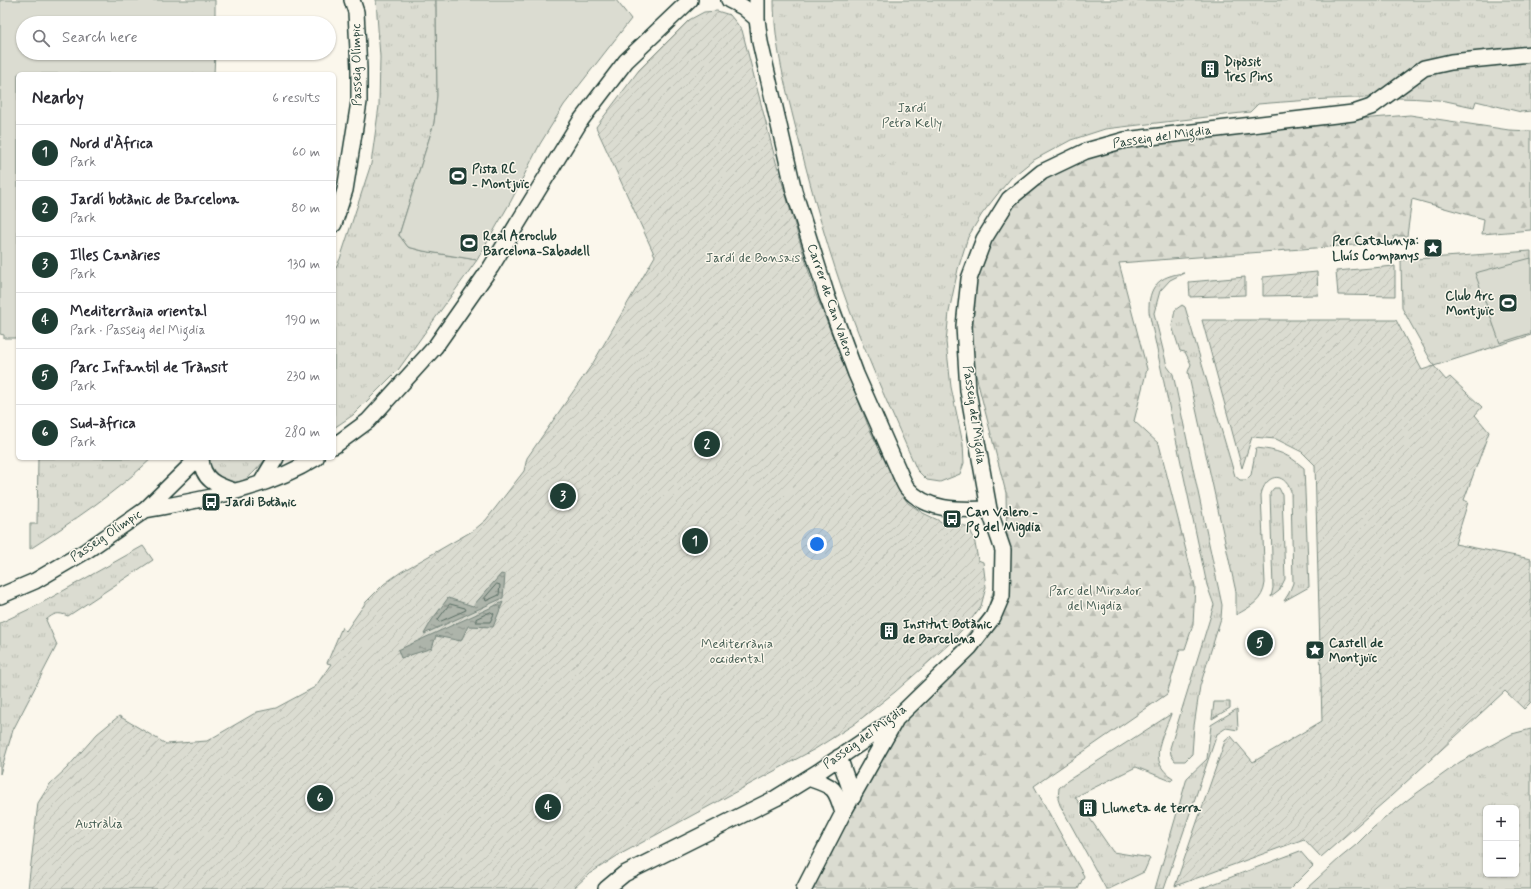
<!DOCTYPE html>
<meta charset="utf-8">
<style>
:root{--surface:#fff;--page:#f2f2f3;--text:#2b2b33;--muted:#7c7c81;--line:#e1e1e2;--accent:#1f3d34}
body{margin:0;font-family:Mynerve,sans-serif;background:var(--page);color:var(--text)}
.controls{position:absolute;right:12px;bottom:12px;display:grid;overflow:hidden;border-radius:6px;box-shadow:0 1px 3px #0004}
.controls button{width:36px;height:36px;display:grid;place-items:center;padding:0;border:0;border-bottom:1px solid var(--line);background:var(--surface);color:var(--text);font:20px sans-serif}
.you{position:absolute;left:817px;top:544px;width:14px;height:14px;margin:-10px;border:3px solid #fff;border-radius:50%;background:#1a73e8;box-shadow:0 0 0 6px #1a73e833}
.badge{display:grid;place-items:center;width:26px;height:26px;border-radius:50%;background:var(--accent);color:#fff;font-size:13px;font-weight:700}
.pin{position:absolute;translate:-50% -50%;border:2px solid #fff;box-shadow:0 1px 4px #0006}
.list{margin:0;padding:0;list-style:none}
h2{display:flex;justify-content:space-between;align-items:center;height:52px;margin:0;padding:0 16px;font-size:17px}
h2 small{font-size:13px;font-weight:400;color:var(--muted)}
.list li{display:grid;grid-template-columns:26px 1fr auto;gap:12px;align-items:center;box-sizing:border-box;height:56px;padding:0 16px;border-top:1px solid var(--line)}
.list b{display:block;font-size:15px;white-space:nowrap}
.list p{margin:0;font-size:13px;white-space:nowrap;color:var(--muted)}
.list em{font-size:13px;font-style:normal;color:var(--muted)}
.icon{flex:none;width:22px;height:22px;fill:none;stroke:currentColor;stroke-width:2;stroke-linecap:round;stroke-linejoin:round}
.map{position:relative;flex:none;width:1531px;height:889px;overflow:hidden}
.search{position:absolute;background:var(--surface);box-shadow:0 1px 3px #0004;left:16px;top:16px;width:320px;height:44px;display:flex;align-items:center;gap:10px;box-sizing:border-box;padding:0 14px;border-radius:22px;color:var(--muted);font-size:15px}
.panel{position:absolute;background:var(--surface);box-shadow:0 1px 3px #0004;left:16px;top:72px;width:320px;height:388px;border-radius:6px}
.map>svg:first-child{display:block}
.grass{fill:url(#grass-tufts);stroke:#7d8c82;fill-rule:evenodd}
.forest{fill:url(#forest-firs);stroke:#7d8c82}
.garden{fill:url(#garden-furrows);stroke:#7d8c82}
.pitch{fill:#dbdcd1;stroke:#7d8c82}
.water{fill:url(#water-ripples);stroke:#74847b}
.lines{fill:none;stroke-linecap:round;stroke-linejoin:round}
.shore{stroke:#586d63;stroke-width:1}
.minor-casing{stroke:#1f3d34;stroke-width:18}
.minor{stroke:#fbf7ec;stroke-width:15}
.labels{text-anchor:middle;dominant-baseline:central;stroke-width:3;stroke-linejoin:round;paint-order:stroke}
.poi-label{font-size:13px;font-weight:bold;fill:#1f3d34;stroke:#fbf7ec;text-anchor:start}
.street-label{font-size:13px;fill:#1f3d34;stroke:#fbf7ec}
.park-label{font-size:13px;fill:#455d53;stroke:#fbf7ec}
</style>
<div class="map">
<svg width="1531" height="889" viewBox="0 0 1531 889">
<defs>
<pattern id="grass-tufts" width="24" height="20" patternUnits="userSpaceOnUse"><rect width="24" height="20" fill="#dbdcd1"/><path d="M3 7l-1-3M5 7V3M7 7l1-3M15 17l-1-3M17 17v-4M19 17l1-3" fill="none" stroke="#bcbeb4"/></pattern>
<pattern id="forest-firs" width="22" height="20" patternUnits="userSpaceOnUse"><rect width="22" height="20" fill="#dbdcd1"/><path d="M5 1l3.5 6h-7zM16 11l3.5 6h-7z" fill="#bcbeb4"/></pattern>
<pattern id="garden-furrows" width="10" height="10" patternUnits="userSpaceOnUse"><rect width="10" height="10" fill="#dbdcd1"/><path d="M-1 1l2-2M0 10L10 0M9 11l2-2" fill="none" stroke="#bcbeb4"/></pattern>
<pattern id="water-ripples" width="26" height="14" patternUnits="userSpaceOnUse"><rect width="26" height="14" fill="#adb4aa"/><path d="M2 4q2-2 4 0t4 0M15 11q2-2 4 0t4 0" fill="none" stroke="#8c948b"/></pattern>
</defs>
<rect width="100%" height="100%" fill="#fbf7ec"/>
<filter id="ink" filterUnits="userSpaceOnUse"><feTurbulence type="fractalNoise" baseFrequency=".025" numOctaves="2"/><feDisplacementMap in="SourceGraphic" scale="8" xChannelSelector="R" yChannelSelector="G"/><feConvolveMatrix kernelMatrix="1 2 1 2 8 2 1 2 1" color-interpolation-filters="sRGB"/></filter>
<g filter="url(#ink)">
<path class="grass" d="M 376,0 L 436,0 L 437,96 L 434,123 L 399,235 L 408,247 L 423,251 L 477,260 L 398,370 L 353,415 L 334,428 L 334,271 L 340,259 L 371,164 L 379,106 L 380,57 Z
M 774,0 L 1531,0 L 1531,111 L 1521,112 L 1476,101 L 1474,107 C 1462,105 1450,101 1438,100 C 1378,95 1318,99 1258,104 L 1250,112 L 1105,129 L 1071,140 L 1032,161 L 1011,178 L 996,196 L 982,214 L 968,237 L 958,269 L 949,312 L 946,342 L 951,387 L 963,444 L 964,463 L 960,474 L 940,482 L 927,480 L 917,470 C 894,418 870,365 850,311 C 829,254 813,196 798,137 C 787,92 774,47 774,0 Z
M 1531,251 L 1531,335 L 1434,366 L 1402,308 L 1401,260 Z
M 1184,273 L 1170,280 L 1160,291 L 1154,313 L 1167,366 L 1173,374 L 1222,605 L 1221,618 L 1200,686 L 1194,726 L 1192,754 L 1185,761 L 1175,761 L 1171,755 L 1170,748 L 1214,605 L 1207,585 L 1149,312 C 1148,286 1159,276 1184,273 Z
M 1182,305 L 1185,307 L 1235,476 L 1240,480 L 1246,480 L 1251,475 L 1256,448 C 1278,450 1288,454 1304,468 L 1309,587 L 1284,601 L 1289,593 L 1293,583 L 1291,491 C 1283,470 1265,475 1261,495 L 1265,583 C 1263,601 1250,607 1236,615 L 1236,592 L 1188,372 L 1191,364 L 1185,352 L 1180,351 L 1172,326 L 1175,310 Z
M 38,458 L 152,458 C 115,493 73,521 30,549 L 30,524 L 37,524 Z
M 211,458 L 267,458 C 261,464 251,477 244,480 C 228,487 214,474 208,461 Z
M 1274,488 L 1279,488 L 1282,494 L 1285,579 L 1279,591 L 1271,597 L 1273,588 L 1270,493 Z
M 143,546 L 153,560 L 68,616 C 58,612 54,613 46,620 L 57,645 L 13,730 L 0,774 L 0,623 L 38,605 Z
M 1214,702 L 1230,702 L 1230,708 L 1212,719 Z
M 1237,709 L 1238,730 L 1226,728 L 1217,734 L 1164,889 L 1155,889 L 1187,778 L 1207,759 L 1211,725 Z
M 1171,714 C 1163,736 1146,762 1173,778 L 1171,781 L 1136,767 L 1075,797 L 1113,852 L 1150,858 L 1144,872 L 1109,889 L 1106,889 L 1060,805 L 1058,799 L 1059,788 L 1067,781 Z
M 1531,729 L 1531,889 L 1306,889 L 1340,858 L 1356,845 L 1374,827 L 1410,798 L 1460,762 L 1512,734 ZM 1486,808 L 1516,808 L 1516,874 L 1486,874 Z
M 1300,851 L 1313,866 L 1290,889 L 1200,889 Z"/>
<path class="forest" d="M 1410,115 L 1509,130 L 1531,131 L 1531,230 L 1482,234 L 1484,219 L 1412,199 L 1407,236 L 1394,236 L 1393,242 L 1119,263 L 1147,369 L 1134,421 L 1159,444 L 1195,586 L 1193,625 L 1185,649 L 1180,649 L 1167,694 L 1034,786 L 1084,876 L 1078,889 L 811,889 L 897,718 L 987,611 L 1007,547 L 1006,493 L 973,364 L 969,340 L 975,283 L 985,253 L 998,225 L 1018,201 L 1041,180 L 1086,155 L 1131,145 L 1372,118 Z"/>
<path class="garden" d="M 717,11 L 730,15 L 742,30 L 776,162 L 815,292 L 870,430 L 899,490 L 908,503 L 923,513 L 944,523 L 963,525 L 969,528 L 974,538 L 978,560 L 983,562 L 986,587 L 981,606 L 970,621 L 948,645 L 895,692 L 853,725 L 815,749 L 617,856 L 589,874 L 573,889 L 28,889 L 38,803 L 50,784 L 67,768 L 97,734 L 119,716 L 166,744 L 207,741 L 257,712 L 276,708 L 315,687 L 331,664 L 327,663 L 342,627 L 346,631 L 366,602 L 384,584 L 401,572 L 474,530 L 486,520 L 524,471 L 527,458 L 593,363 L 655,256 L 596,127 L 639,70 L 689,20 L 704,12 Z
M 1395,266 L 1395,296 L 1338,295 L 1336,271 Z
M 1317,272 L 1318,295 L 1263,296 L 1263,277 Z
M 1245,277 L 1245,295 L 1190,297 L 1189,282 Z
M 1202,320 L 1396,320 L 1422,370 L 1434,366 L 1446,380 L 1450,377 L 1482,407 L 1475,415 L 1489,432 L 1464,500 L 1468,502 L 1455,544 L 1531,559 L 1531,702 L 1524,709 L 1505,691 L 1391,796 L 1321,857 L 1304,839 L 1175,886 L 1225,741 L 1231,736 L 1253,762 L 1322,721 L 1315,465 L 1302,452 L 1276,439 L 1252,437 L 1242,468 Z"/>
<path class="pitch" d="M 0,0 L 215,0 L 215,23 L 23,23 L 23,53 L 215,53 L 214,74 L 18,74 L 18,338 L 4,338 L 4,335 L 0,334 Z
M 436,0 L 616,0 L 631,19 L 564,105 L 540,144 L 511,201 L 477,260 L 423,251 L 408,247 L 399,235 L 434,123 L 437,96 Z
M 1531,258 L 1531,333 L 1500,343 L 1475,273 Z"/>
<path class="water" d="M 501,574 L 505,575 L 503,598 L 424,634 L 432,620 L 448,598 L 473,606 Z
M 503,602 L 493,627 L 468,626 L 461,641 L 436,636 L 432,648 L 401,658 L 398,650 Z"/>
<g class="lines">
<path class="shore" d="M 497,584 L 500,585 L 499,595 L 486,601 L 485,598 Z
M 450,604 L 465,608 L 466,610 L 439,622 L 438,620 Z
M 491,612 L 494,614 L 490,622 L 476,622 L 476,619 Z"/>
<g class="minor-casing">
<path id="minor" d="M 729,0 L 743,7 L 757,19
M 757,0 L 757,19 L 760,42 L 794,191 L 827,296 L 856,374 L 900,474 C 902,478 904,484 907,488 C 927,512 961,510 989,509
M 334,224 L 345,190 L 359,102 L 359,69 L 356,12 L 352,0
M 334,446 L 368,421 L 435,347 L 491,267 L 581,120 L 626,61 L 690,0
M 201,458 C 202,480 216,485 234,491
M 261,483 L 276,458
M 145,510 C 203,499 265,490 316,458
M 0,596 L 35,581 L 86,551 L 145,510 L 198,458
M 839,757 L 853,797
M 808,778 C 834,787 835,786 843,813
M 606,889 L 624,874 L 776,798 L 818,772 L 897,718 L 970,647 L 993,617 L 1002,596 L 1003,550 L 989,509 L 968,391 L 964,326 L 969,279 L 984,239 L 1009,199 L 1042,172 L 1086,151 L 1125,140 L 1353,113 L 1371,107 L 1424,68 L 1451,62 L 1531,54
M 804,889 L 843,813 L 895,721"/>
</g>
<use href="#minor" class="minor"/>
</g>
</g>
<defs>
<g id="building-square" transform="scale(1)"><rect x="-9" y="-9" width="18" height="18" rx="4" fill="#1f3d34" stroke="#fbf7ec"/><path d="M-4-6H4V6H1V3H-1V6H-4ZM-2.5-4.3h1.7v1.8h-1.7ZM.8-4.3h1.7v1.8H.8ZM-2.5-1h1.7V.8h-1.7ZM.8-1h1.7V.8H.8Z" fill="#fff"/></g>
<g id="stadium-square" transform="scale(1)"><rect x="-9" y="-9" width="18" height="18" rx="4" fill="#1f3d34" stroke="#fbf7ec"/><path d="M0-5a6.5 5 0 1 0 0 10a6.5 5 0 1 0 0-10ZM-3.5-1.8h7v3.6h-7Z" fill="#fff"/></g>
<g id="sight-square" transform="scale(1)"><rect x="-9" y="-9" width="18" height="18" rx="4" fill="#1f3d34" stroke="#fbf7ec"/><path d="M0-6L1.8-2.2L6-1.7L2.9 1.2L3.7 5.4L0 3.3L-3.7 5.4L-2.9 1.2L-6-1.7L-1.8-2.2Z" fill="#fff"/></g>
<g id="bus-square" transform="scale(1)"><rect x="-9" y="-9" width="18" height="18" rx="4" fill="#1f3d34" stroke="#fbf7ec"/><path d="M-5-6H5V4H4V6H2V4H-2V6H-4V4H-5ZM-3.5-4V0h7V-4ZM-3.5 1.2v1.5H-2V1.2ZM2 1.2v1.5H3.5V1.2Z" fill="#fff"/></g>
</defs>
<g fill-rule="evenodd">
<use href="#building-square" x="1210" y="69"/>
<use href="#stadium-square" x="458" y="176"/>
<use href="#stadium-square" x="469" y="243"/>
<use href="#sight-square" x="1433" y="248"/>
<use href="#stadium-square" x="1508" y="303"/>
<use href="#bus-square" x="211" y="502"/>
<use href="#bus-square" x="952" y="519"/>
<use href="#building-square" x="889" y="631"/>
<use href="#sight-square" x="1315" y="650"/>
<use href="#building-square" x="1088" y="808"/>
</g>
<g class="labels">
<g class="poi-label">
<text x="1224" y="62">Dipòsit<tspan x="1224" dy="15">Tres Pins</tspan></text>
<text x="472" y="169">Pista RC<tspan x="472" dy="15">- Montjuïc</tspan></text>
<text x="483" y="236">Real Aeroclub<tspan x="483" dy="15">Barcelona-Sabadell</tspan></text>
<text x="1419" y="241" text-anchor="end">Per Catalunya:<tspan x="1419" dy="15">Lluís Companys</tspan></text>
<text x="1494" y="296" text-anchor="end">Club Arc<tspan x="1494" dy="15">Montjuïc</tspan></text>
<text x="225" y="502">Jardi Botànic</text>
<text x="966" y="512">Can Valero -<tspan x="966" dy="15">Pg del Migdia</tspan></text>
<text x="903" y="624">Institut Botànic<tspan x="903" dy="15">de Barcelona</tspan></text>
<text x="1329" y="643">Castell de<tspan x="1329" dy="15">Montjuïc</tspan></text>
<text x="1102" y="808">Lluneta de terra</text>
</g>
<g class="street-label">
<text transform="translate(357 65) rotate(-91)">Passeig Olímpic</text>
<text transform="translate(1162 137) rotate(-8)">Passeig del Migdia</text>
<text transform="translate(830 300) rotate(71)">Carrer de Can Valero</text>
<text transform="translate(974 415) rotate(82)">Passeig del Migdia</text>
<text transform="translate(106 536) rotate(-34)">Passeig Olímpic</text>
<text transform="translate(865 737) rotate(-36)">Passeig del Migdia</text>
</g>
<g class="park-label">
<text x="912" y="108">Jardí<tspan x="912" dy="15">Petra Kelly</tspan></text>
<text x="753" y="258">Jardí de Bonsais</text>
<text x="1095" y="591">Parc del Mirador<tspan x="1095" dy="15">del Migdia</tspan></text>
<text x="737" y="644">Mediterrània<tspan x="737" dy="15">occidental</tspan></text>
<text x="99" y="824">Austràlia</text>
</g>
</g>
</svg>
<div class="controls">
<button>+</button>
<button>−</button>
</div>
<div class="you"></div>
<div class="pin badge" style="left:695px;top:541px">1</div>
<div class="pin badge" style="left:707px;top:444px">2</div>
<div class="pin badge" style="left:563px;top:496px">3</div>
<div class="pin badge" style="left:548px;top:807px">4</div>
<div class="pin badge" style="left:1260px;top:643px">5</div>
<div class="pin badge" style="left:320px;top:798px">6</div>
<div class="search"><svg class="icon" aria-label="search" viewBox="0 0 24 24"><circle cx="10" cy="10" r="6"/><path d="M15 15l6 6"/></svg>Search here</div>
<section class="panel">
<h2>Nearby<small>6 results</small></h2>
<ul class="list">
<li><span class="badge">1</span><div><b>Nord d'Àfrica</b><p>Park</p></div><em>60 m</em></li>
<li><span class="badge">2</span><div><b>Jardí botànic de Barcelona</b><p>Park</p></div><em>80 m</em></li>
<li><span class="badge">3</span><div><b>Illes Canàries</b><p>Park</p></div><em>130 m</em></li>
<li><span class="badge">4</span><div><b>Mediterrània oriental</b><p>Park · Passeig del Migdia</p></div><em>190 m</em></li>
<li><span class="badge">5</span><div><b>Parc Infantil de Trànsit</b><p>Park</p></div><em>230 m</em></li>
<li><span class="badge">6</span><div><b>Sud-àfrica</b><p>Park</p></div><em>280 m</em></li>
</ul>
</section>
</div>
